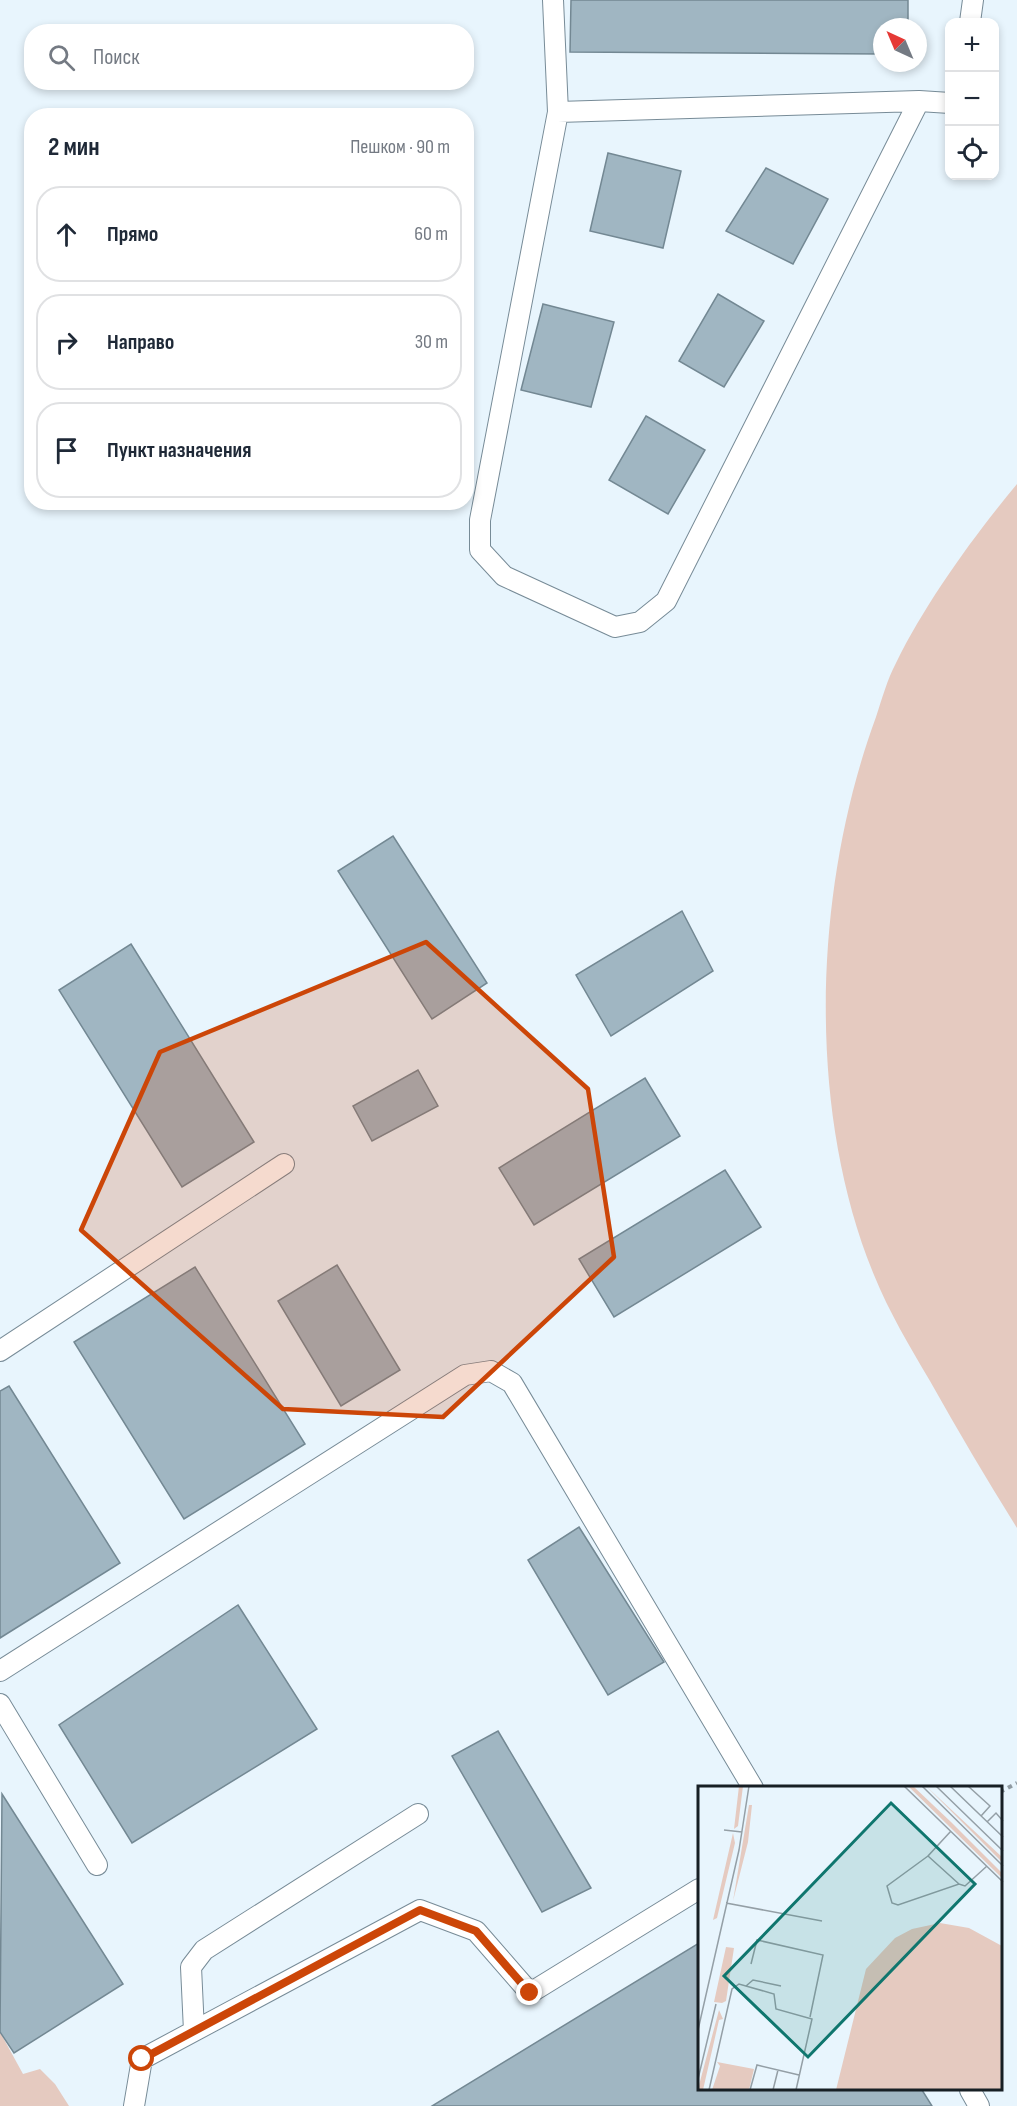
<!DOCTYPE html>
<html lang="ru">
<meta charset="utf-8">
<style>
:root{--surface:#fff;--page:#f6f6f7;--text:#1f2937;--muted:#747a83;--line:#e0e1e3}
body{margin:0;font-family:"Sofia Sans Condensed",sans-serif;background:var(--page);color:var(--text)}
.controls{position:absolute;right:18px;top:18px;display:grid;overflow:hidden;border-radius:12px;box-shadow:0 3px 9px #0003}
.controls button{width:54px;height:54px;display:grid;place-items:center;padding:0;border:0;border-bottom:2px solid var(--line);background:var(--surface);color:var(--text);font:30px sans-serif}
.compass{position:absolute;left:873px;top:18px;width:54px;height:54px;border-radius:50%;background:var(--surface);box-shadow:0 3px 9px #0003;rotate:316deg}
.stop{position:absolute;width:18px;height:18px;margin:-14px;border:4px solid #cc4608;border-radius:50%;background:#fff}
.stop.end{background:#cc4608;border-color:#fff;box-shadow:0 2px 6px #0008}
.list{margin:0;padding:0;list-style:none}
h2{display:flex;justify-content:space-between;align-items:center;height:78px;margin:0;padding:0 24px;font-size:26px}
h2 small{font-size:20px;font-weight:400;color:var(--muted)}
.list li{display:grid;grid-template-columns:39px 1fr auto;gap:18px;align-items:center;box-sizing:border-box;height:96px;margin:0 12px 12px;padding:0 12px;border:2px solid var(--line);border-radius:24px}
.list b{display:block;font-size:22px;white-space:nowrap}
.list em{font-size:20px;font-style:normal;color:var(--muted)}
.icon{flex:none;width:33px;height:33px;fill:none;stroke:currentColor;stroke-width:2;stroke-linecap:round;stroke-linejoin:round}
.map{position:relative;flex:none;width:1017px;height:2106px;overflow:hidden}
.search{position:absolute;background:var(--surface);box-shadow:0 3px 9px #0003;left:24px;top:24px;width:450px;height:66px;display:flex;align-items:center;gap:15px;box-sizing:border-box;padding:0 21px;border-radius:24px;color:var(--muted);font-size:22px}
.panel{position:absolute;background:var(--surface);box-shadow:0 3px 9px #0003;left:24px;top:108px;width:450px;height:402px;border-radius:24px}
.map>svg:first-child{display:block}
.green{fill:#e5cac0}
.building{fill:#a0b6c2;stroke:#738893;stroke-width:1.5}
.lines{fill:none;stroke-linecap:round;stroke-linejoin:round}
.lane-casing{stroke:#778b97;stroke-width:22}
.path{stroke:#8f9aa1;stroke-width:4;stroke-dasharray:4.5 4.5;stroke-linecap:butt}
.lane{stroke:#fff;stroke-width:20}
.route{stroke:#cc4608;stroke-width:8}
.marked{fill:#cc4608;fill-opacity:0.2;stroke:#cc4608;stroke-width:4.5;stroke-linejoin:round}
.inset-road{fill:none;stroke:#949fa6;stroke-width:1.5}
.view{fill:#0f766e;fill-opacity:0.15;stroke:#0f766e;stroke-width:3}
.inset-edge{fill:none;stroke:#171f24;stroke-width:3}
</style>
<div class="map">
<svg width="1017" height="2106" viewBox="0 0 1017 2106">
<rect width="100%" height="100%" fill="#e8f5fd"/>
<path class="green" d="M 1017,484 L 1017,1528 C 987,1480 958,1431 930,1381 C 910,1347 889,1312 874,1275 C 805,1107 814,885 876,717 C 882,699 887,680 896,663 C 926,602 973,537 1017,484 Z
M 0,2032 L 23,2074 L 40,2069 L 55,2084 L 69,2106 L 0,2106 Z"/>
<path class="building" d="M 571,0 L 908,0 L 908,27 L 882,27 L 882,54 L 570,52 Z
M 608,153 L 681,171 L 663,248 L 590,231 Z
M 766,168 L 828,199 L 793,264 L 726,231 Z
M 718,294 L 764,321 L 724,387 L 679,361 Z
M 543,304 L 614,322 L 591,407 L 521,390 Z
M 646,416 L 705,450 L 668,514 L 609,480 Z
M 393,836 L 487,983 L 432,1019 L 338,871 Z
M 682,911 L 713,971 L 611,1036 L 576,975 Z
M 131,944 L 254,1142 L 182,1187 L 59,990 Z
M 418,1070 L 438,1106 L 372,1141 L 353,1106 Z
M 645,1078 L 680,1136 L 534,1225 L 499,1168 Z
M 725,1170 L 761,1227 L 614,1317 L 579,1259 Z
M 337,1265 L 400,1370 L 341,1406 L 278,1301 Z
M 195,1267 L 305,1444 L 184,1519 L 74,1342 Z
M 9,1386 L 120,1563 L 0,1638 L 0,1391 Z
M 579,1527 L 664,1662 L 608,1695 L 528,1560 Z
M 238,1605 L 317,1729 L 132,1843 L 59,1725 Z
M 498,1731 L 591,1888 L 542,1912 L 452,1756 Z
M 2,1794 L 123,1984 L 14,2053 L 0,2032 Z
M 699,1943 L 699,2090 L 922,2090 L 932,2106 L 432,2106 Z"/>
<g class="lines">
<g class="lane-casing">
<path id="lane" d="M 553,0 L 558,112 L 919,101 L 950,103
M 970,22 L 973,0
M 558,112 L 480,520 L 480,550 L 504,576 L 615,627 L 640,622 L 666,601 L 919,101
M 0,1351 L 284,1164
M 0,1671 L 465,1375 L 491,1371 L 512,1383 L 753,1788
M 0,1704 L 97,1865
M 194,2031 L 191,1967 L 204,1950 L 418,1814
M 970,2090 L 979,2106
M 134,2106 L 142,2059 L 420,1910 L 476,1931 L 530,1993 L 699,1889"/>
</g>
<path class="path" d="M 1000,1792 L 1017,1783"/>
<use href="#lane" class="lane"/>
</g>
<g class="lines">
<path class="route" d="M 142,2059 L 420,1910 L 476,1931 L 530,1993"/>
</g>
<path class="marked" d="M 426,942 L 588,1089 L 614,1257 L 443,1417 L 283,1409 L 81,1230 L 160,1052 Z"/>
<g transform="translate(698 1786)">
<rect width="304" height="304" fill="#e8f5fd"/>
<path d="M 41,0 L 45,0 L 40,40 L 36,43 ZM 210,0 L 215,0 L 253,36 L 304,87 L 304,92 ZM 228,0 L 304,71 L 304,76 ZM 51,19 L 54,19 L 50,56 L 35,115 ZM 35,47 L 37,57 L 19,132 L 15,134 ZM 242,137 L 271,142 L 304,160 L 304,304 L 138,304 L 168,183 L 197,152 L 214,143 ZM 28,161 L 36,162 L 28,215 L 24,217 L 16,216 ZM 21,224 L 25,233 L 21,234 L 5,304 L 0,303 ZM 19,276 L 56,283 L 51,304 L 14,304 L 22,280 Z" fill="#e5cac0"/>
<path class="inset-road" d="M 206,0 L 305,96M 224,0 L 305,80M 238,0 L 305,65M 252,0 L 305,51M 270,0 L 292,20 L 283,30M 289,36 L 298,27 L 305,35M 26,44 L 44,46M 253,45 L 230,70 L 261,98M 230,70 L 189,100 L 194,117 L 200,119 L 261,98 L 267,100 L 289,80M 28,117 L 124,135M 53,178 L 59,154 L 125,169 L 112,231M 48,200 L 55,194 L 83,200M 0,244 L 41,64 L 51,0M 0,293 L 18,218M 11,304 L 34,203 L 41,198 L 76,208 L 78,223 L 114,233 L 98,304M 52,304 L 59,279 L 101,289M 75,304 L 80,284"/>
<path class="view" d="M 193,17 L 277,98 L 110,271 L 26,190 Z"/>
<rect width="304" height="304" class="inset-edge"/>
</g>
</svg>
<div class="controls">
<button>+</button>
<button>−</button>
<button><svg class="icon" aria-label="locate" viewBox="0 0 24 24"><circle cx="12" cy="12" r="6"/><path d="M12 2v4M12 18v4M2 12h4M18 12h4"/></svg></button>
</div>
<svg class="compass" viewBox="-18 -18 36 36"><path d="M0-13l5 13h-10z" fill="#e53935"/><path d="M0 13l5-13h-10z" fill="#747a83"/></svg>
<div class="stop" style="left:142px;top:2059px"></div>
<div class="stop end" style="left:530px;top:1993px"></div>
<div class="search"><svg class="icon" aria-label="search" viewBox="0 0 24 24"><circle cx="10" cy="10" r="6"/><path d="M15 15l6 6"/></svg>Поиск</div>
<section class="panel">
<h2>2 мин<small>Пешком · 90 m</small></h2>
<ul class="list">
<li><svg class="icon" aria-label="ahead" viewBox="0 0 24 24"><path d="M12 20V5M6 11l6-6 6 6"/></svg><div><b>Прямо</b></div><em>60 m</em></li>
<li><svg class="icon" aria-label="right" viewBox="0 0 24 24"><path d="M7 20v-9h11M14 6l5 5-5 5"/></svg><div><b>Направо</b></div><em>30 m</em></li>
<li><svg class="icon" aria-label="arrive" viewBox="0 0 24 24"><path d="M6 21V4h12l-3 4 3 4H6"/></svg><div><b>Пункт назначения</b></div></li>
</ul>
</section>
</div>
